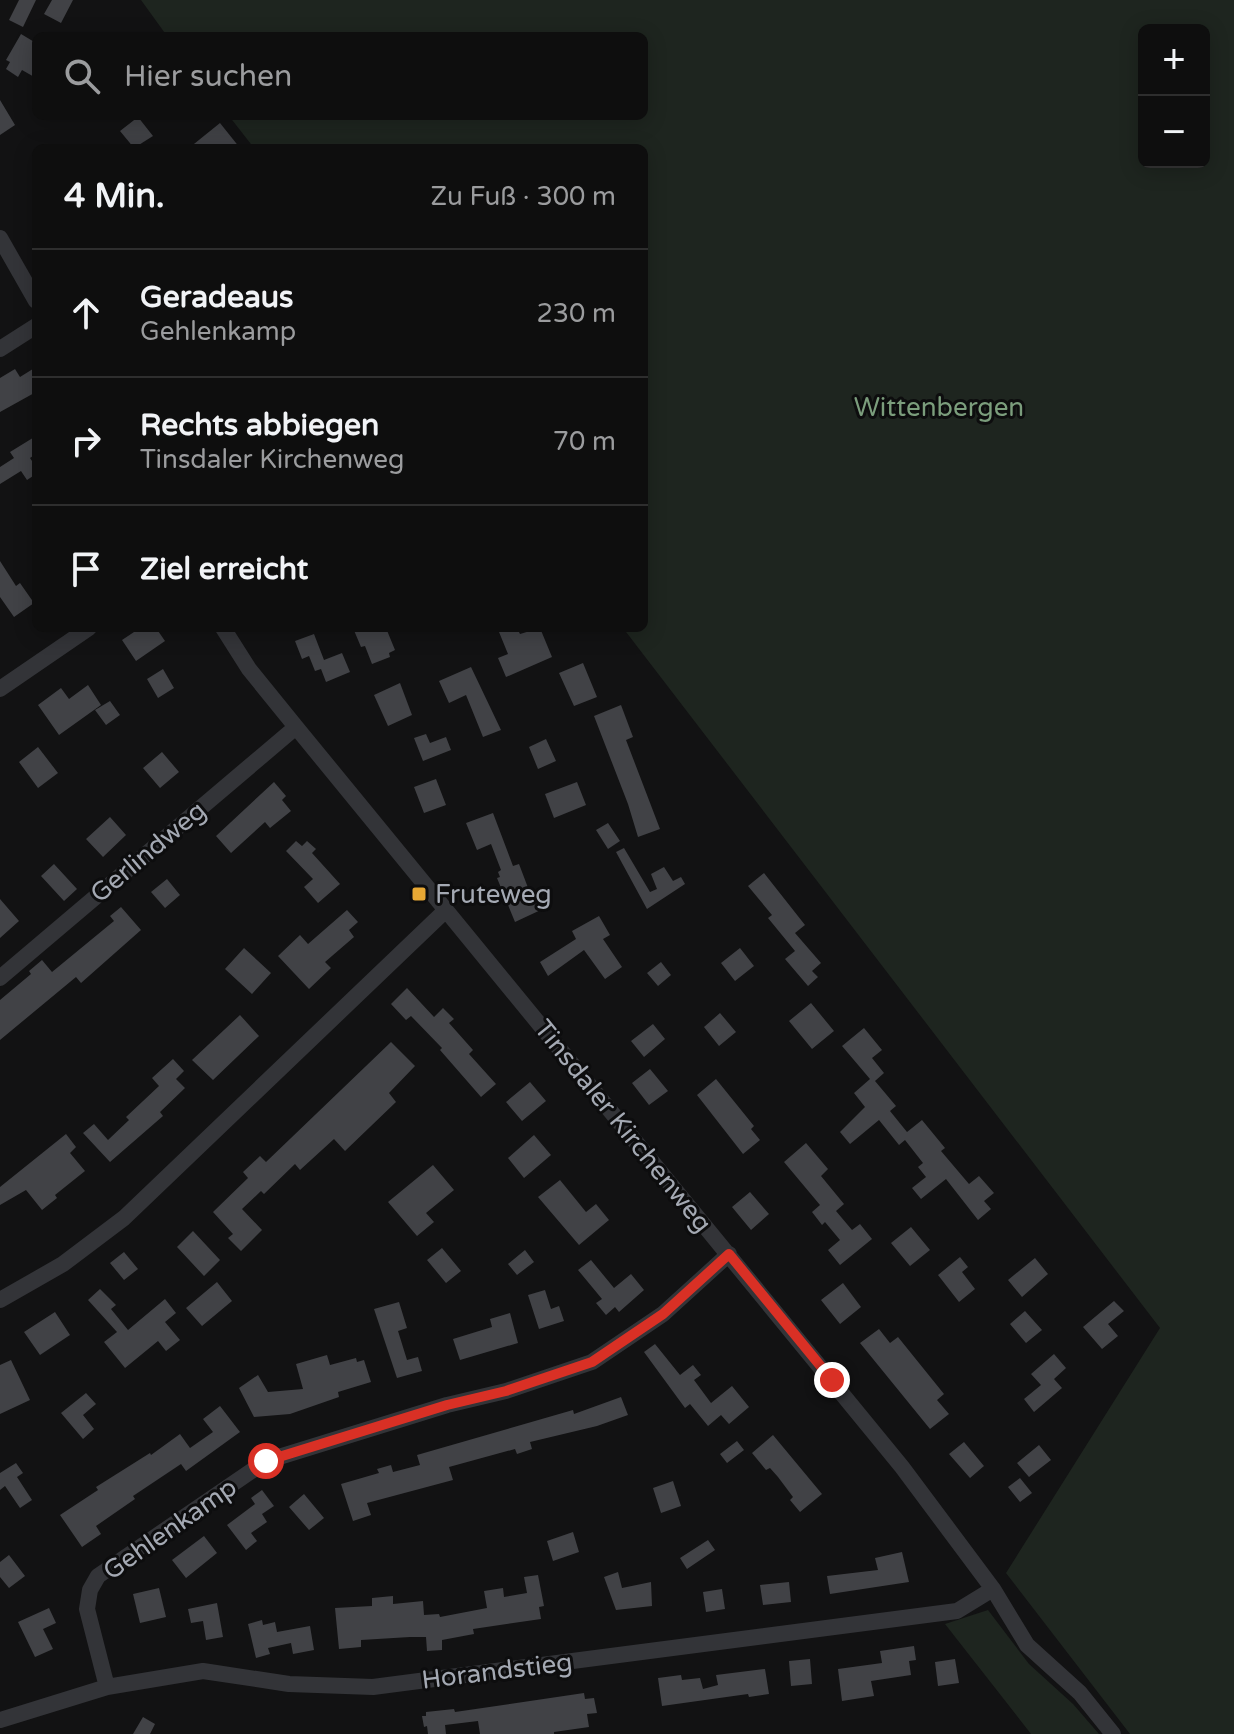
<!DOCTYPE html>
<html lang="de">
<meta charset="utf-8">
<style>
:root{--surface:#0e0e0e;--page:#1c1c1c;--text:#f1f3f6;--muted:#9b9c9e;--line:#2e2e2e}
body{margin:0;font-family:"Varela Round",sans-serif;background:var(--page);color:var(--text)}
.controls{position:absolute;right:24px;top:24px;display:grid;overflow:hidden;border-radius:12px;box-shadow:0 4px 20px #0003}
.controls button{width:72px;height:72px;display:grid;place-items:center;padding:0;border:0;border-bottom:2px solid var(--line);background:var(--surface);color:var(--text);font:40px sans-serif}
.stop{position:absolute;width:24px;height:24px;margin:-18px;border:6px solid #d93025;border-radius:50%;background:#fff}
.stop.end{background:#d93025;border-color:#fff;box-shadow:0 2px 8px #0008}
.list{margin:0;padding:0;list-style:none}
h2{display:flex;justify-content:space-between;align-items:center;height:104px;margin:0;padding:0 32px;font-size:34px}
h2 small{font-size:26px;font-weight:400;color:var(--muted)}
.list li{display:grid;grid-template-columns:52px 1fr auto;gap:24px;align-items:center;box-sizing:border-box;height:128px;padding:0 32px;border-top:2px solid var(--line)}
.list b{display:block;font-size:30px;white-space:nowrap}
.list p{margin:0;font-size:26px;white-space:nowrap;color:var(--muted)}
.list em{font-size:26px;font-style:normal;color:var(--muted)}
.icon{flex:none;width:44px;height:44px;fill:none;stroke:currentColor;stroke-width:2;stroke-linecap:round;stroke-linejoin:round}
.map{position:relative;flex:none;width:1234px;height:1734px;overflow:hidden}
.search{position:absolute;background:var(--surface);box-shadow:0 4px 20px #0003;left:32px;top:32px;width:616px;height:88px;display:flex;align-items:center;gap:20px;box-sizing:border-box;padding:0 28px;border-radius:12px;color:var(--muted);font-size:30px}
.panel{position:absolute;background:var(--surface);box-shadow:0 4px 20px #0003;left:32px;top:144px;width:616px;height:488px;border-radius:12px}
.map>svg:first-child{display:block}
.green{fill:#1e251f;fill-rule:evenodd}
.building{fill:#414246}
.lines{fill:none;stroke-linecap:round;stroke-linejoin:round}
.minor{stroke:#333438;stroke-width:16}
.route{stroke:#d93025;stroke-width:10}
.poi-dot{fill:#e8a834;stroke:#0d0d0e;stroke-width:3}
.labels{text-anchor:middle;dominant-baseline:central;stroke-width:6;stroke-linejoin:round;paint-order:stroke}
.park-label{font-size:26px;fill:#7b9d7c;stroke:#0d0d0e}
.street-label{font-size:26px;fill:#a4a9b3;stroke:#0d0d0e}
.poi-label{font-size:26px;fill:#a4a9b3;stroke:#0d0d0e;text-anchor:start}
</style>
<div class="map">
<svg width="1234" height="1734" viewBox="0 0 1234 1734">
<rect width="100%" height="100%" fill="#121213"/>
<path class="green" d="M 141,0 L 1234,0 L 1234,1734 L 1130,1734 L 1006,1573 L 1160,1328 L 623,628 L 644,628 L 644,148 L 254,148 L 229,116 L 644,116 L 644,36 L 167,36 ZM 1144,30 L 1204,30 L 1204,162 L 1144,162 Z
M 988,1610 L 1029,1664 L 1073,1704 L 1099,1734 L 1031,1734 L 945,1624 Z"/>
<path class="building" d="M 19,0 L 36,0 L 23,27 L 9,20 Z
M 52,0 L 73,0 L 61,23 L 44,14 Z
M 21,34 L 36,43 L 36,78 L 22,70 L 18,77 L 6,69 L 10,62 L 6,60 Z
M 0,100 L 15,125 L 0,135 Z
M 138,117 L 153,136 L 134,148 L 120,131 Z
M 220,123 L 240,148 L 189,148 Z
M 36,367 L 36,392 L 0,412 L 0,378 L 15,369 L 20,377 Z
M 36,436 L 36,454 L 30,458 L 36,467 L 36,474 L 27,480 L 21,471 L 0,484 L 0,467 L 14,458 L 10,452 Z
M 0,561 L 16,586 L 20,583 L 34,603 L 14,617 L 0,597 Z
M 140,628 L 156,628 L 165,641 L 136,661 L 122,640 Z
M 353,628 L 386,628 L 395,650 L 389,653 L 390,657 L 372,664 L 365,646 L 361,647 Z
M 508,628 L 517,628 L 520,634 L 540,628 L 552,657 L 506,677 L 498,658 L 508,654 L 499,632 Z
M 314,634 L 324,660 L 342,653 L 350,672 L 326,682 L 321,669 L 315,671 L 309,656 L 302,659 L 295,641 Z
M 583,663 L 597,697 L 574,706 L 559,673 Z
M 471,667 L 501,730 L 483,737 L 466,695 L 449,703 L 439,681 Z
M 163,669 L 174,688 L 158,698 L 147,679 Z
M 400,683 L 412,715 L 388,726 L 374,695 Z
M 88,685 L 101,705 L 59,735 L 38,705 L 61,688 L 69,699 Z
M 110,701 L 120,715 L 106,725 L 95,710 Z
M 621,705 L 633,737 L 626,740 L 660,829 L 638,837 L 628,804 L 594,716 Z
M 426,734 L 430,743 L 446,737 L 451,750 L 423,761 L 414,738 Z
M 546,739 L 556,761 L 538,769 L 529,747 Z
M 38,747 L 58,773 L 38,788 L 19,762 Z
M 162,752 L 179,772 L 160,788 L 143,768 Z
M 436,779 L 446,805 L 424,813 L 414,787 Z
M 274,782 L 286,796 L 282,800 L 291,811 L 270,828 L 265,822 L 231,853 L 216,836 Z
M 577,782 L 586,805 L 554,818 L 545,794 Z
M 493,813 L 513,866 L 519,864 L 530,893 L 537,890 L 545,908 L 515,922 L 497,878 L 500,877 L 498,872 L 501,870 L 491,844 L 477,850 L 466,823 Z
M 110,817 L 126,835 L 103,857 L 86,839 Z
M 608,823 L 620,841 L 608,849 L 596,830 Z
M 296,841 L 302,846 L 307,841 L 316,849 L 312,853 L 340,884 L 318,903 L 304,887 L 313,879 L 286,851 Z
M 624,848 L 650,892 L 657,889 L 651,874 L 664,867 L 673,881 L 681,877 L 685,884 L 647,909 L 616,852 Z
M 54,864 L 77,889 L 64,901 L 41,876 Z
M 764,873 L 805,925 L 795,933 L 821,963 L 812,971 L 818,977 L 808,986 L 785,959 L 795,951 L 768,918 L 772,915 L 748,886 Z
M 167,879 L 180,895 L 165,908 L 151,892 Z
M 0,899 L 19,921 L 0,938 Z
M 121,907 L 141,930 L 81,983 L 76,977 L 0,1040 L 0,1000 L 31,974 L 29,971 L 42,960 L 52,972 L 114,921 L 110,916 Z
M 347,910 L 358,922 L 349,930 L 354,937 L 325,962 L 331,968 L 309,989 L 278,956 L 300,935 L 308,944 Z
M 599,916 L 610,935 L 603,939 L 622,967 L 605,979 L 584,950 L 548,976 L 540,962 L 576,939 L 572,931 Z
M 244,948 L 271,973 L 252,994 L 225,969 Z
M 740,948 L 754,966 L 735,981 L 721,963 Z
M 661,962 L 671,975 L 658,986 L 647,973 Z
M 407,988 L 434,1017 L 443,1008 L 454,1019 L 449,1023 L 473,1050 L 469,1054 L 496,1084 L 481,1097 L 440,1050 L 442,1048 L 411,1016 L 406,1020 L 391,1004 Z
M 811,1003 L 834,1031 L 812,1049 L 789,1021 Z
M 720,1013 L 736,1032 L 719,1046 L 704,1027 Z
M 240,1015 L 259,1036 L 213,1080 L 192,1060 Z
M 653,1024 L 665,1039 L 644,1057 L 631,1041 Z
M 864,1028 L 882,1050 L 872,1058 L 884,1073 L 875,1081 L 896,1106 L 890,1111 L 907,1132 L 922,1120 L 945,1148 L 941,1151 L 969,1184 L 979,1176 L 994,1193 L 984,1201 L 991,1209 L 978,1220 L 946,1179 L 921,1199 L 912,1188 L 926,1177 L 918,1167 L 923,1163 L 905,1140 L 899,1145 L 879,1120 L 850,1144 L 840,1132 L 865,1107 L 854,1093 L 870,1079 L 842,1046 Z
M 391,1042 L 415,1066 L 389,1093 L 396,1102 L 345,1151 L 334,1139 L 300,1170 L 295,1164 L 264,1194 L 261,1191 L 242,1209 L 262,1230 L 241,1251 L 228,1238 L 233,1234 L 213,1212 L 248,1178 L 243,1172 L 260,1156 L 266,1162 Z
M 173,1059 L 184,1071 L 176,1079 L 185,1088 L 160,1112 L 163,1116 L 110,1162 L 83,1133 L 94,1124 L 108,1140 L 129,1120 L 126,1117 L 159,1086 L 152,1078 Z
M 650,1069 L 668,1091 L 649,1105 L 632,1083 Z
M 716,1079 L 754,1126 L 751,1129 L 760,1140 L 743,1154 L 697,1095 Z
M 530,1082 L 546,1101 L 522,1121 L 506,1102 Z
M 66,1134 L 76,1147 L 70,1153 L 85,1171 L 55,1195 L 57,1198 L 42,1210 L 26,1190 L 0,1205 L 0,1187 Z
M 534,1135 L 551,1155 L 524,1178 L 508,1158 Z
M 806,1143 L 828,1169 L 821,1176 L 844,1204 L 836,1211 L 852,1230 L 860,1224 L 872,1239 L 840,1265 L 828,1250 L 840,1240 L 825,1222 L 822,1225 L 812,1212 L 820,1205 L 784,1162 Z
M 433,1165 L 454,1190 L 426,1213 L 434,1222 L 417,1236 L 388,1202 Z
M 560,1180 L 586,1212 L 596,1204 L 609,1220 L 579,1245 L 538,1197 Z
M 750,1192 L 769,1214 L 751,1230 L 732,1207 Z
M 911,1227 L 930,1250 L 910,1266 L 891,1243 Z
M 193,1231 L 220,1260 L 204,1276 L 177,1247 Z
M 442,1248 L 461,1271 L 446,1283 L 427,1260 Z
M 525,1250 L 534,1262 L 517,1275 L 508,1264 Z
M 124,1252 L 138,1269 L 124,1280 L 110,1263 Z
M 960,1257 L 968,1267 L 962,1272 L 975,1289 L 959,1302 L 938,1275 Z
M 1035,1258 L 1048,1274 L 1022,1297 L 1008,1280 Z
M 591,1260 L 614,1288 L 631,1274 L 644,1290 L 619,1312 L 615,1307 L 606,1315 L 596,1303 L 602,1299 L 578,1270 Z
M 217,1282 L 232,1301 L 202,1326 L 186,1308 Z
M 843,1283 L 861,1307 L 840,1324 L 821,1300 Z
M 100,1289 L 116,1305 L 111,1309 L 128,1330 L 165,1299 L 176,1313 L 165,1322 L 180,1340 L 166,1351 L 158,1341 L 125,1368 L 104,1342 L 117,1332 L 88,1300 Z
M 545,1290 L 551,1309 L 559,1306 L 564,1321 L 539,1329 L 528,1295 Z
M 1114,1301 L 1124,1311 L 1108,1324 L 1118,1336 L 1102,1349 L 1083,1327 Z
M 399,1302 L 407,1328 L 398,1331 L 407,1360 L 418,1357 L 422,1371 L 397,1378 L 374,1309 Z
M 1025,1311 L 1042,1330 L 1026,1343 L 1010,1324 Z
M 55,1312 L 70,1335 L 40,1355 L 24,1332 Z
M 510,1313 L 518,1343 L 460,1360 L 453,1339 L 492,1327 L 490,1319 Z
M 879,1329 L 890,1343 L 898,1337 L 944,1394 L 937,1400 L 949,1414 L 930,1429 L 860,1343 Z
M 655,1344 L 680,1375 L 693,1365 L 701,1375 L 694,1380 L 711,1403 L 732,1386 L 749,1407 L 729,1424 L 721,1415 L 708,1426 L 690,1404 L 685,1408 L 644,1352 Z
M 1054,1354 L 1066,1368 L 1054,1379 L 1062,1388 L 1034,1412 L 1024,1399 L 1041,1385 L 1031,1374 Z
M 327,1355 L 330,1365 L 356,1358 L 357,1362 L 364,1360 L 371,1382 L 338,1392 L 339,1397 L 290,1414 L 254,1417 L 239,1388 L 258,1375 L 268,1392 L 303,1389 L 296,1364 Z
M 11,1360 L 30,1400 L 0,1414 L 0,1365 Z
M 86,1393 L 96,1404 L 83,1415 L 94,1429 L 83,1439 L 61,1413 Z
M 621,1397 L 628,1415 L 597,1426 L 530,1442 L 532,1449 L 517,1454 L 515,1449 L 449,1467 L 453,1480 L 367,1503 L 371,1515 L 353,1521 L 341,1484 L 379,1473 L 377,1469 L 391,1465 L 393,1472 L 420,1465 L 417,1455 L 573,1410 L 574,1414 Z
M 220,1406 L 240,1432 L 186,1471 L 181,1464 L 133,1496 L 135,1499 L 96,1526 L 101,1534 L 82,1547 L 60,1515 L 98,1490 L 96,1487 L 150,1453 L 151,1455 L 180,1434 L 190,1448 L 213,1432 L 203,1419 Z
M 773,1435 L 822,1494 L 800,1512 L 790,1500 L 793,1497 L 778,1477 L 770,1468 L 766,1470 L 752,1453 Z
M 737,1441 L 744,1450 L 727,1463 L 720,1454 Z
M 964,1442 L 984,1466 L 970,1478 L 949,1454 Z
M 1039,1445 L 1051,1460 L 1029,1477 L 1017,1463 Z
M 16,1463 L 23,1473 L 17,1477 L 32,1500 L 20,1508 L 5,1486 L 0,1490 L 0,1473 Z
M 1020,1478 L 1032,1493 L 1020,1502 L 1008,1487 Z
M 673,1481 L 681,1506 L 661,1513 L 653,1488 Z
M 262,1490 L 274,1506 L 262,1514 L 267,1522 L 251,1533 L 257,1541 L 246,1550 L 227,1525 L 255,1504 L 251,1498 Z
M 304,1494 L 324,1518 L 309,1530 L 289,1507 Z
M 573,1532 L 579,1552 L 553,1561 L 547,1541 Z
M 204,1536 L 217,1553 L 186,1578 L 172,1560 Z
M 708,1540 L 715,1550 L 687,1569 L 680,1558 Z
M 902,1552 L 909,1582 L 830,1594 L 827,1576 L 878,1570 L 875,1558 Z
M 9,1555 L 25,1576 L 9,1588 L 0,1577 L 0,1562 Z
M 618,1572 L 622,1588 L 651,1582 L 652,1606 L 616,1610 L 604,1577 Z
M 538,1575 L 544,1606 L 539,1607 L 541,1619 L 473,1629 L 474,1634 L 442,1640 L 442,1650 L 427,1651 L 426,1637 L 410,1637 L 361,1640 L 361,1647 L 339,1649 L 335,1608 L 372,1606 L 372,1598 L 393,1596 L 393,1604 L 423,1601 L 424,1615 L 439,1614 L 440,1617 L 487,1608 L 484,1591 L 503,1588 L 504,1597 L 527,1593 L 524,1577 Z
M 789,1582 L 791,1602 L 763,1605 L 760,1585 Z
M 159,1588 L 166,1617 L 140,1623 L 133,1594 Z
M 722,1589 L 725,1609 L 706,1612 L 703,1592 Z
M 217,1603 L 223,1637 L 206,1640 L 203,1621 L 191,1623 L 188,1609 Z
M 49,1608 L 56,1623 L 43,1629 L 53,1649 L 35,1657 L 18,1622 Z
M 262,1620 L 263,1625 L 275,1622 L 277,1632 L 310,1626 L 314,1650 L 293,1654 L 291,1643 L 268,1648 L 270,1654 L 256,1658 L 248,1624 Z
M 914,1646 L 916,1660 L 909,1661 L 911,1675 L 871,1681 L 874,1696 L 842,1701 L 838,1669 L 882,1663 L 880,1651 Z
M 810,1659 L 812,1684 L 791,1686 L 789,1661 Z
M 955,1659 L 959,1683 L 938,1686 L 935,1662 Z
M 765,1669 L 769,1694 L 749,1697 L 748,1694 L 662,1706 L 658,1678 L 681,1675 L 682,1680 L 700,1678 L 703,1689 L 718,1685 L 716,1675 Z
M 584,1693 L 585,1699 L 594,1698 L 597,1713 L 587,1714 L 589,1727 L 554,1732 L 554,1734 L 480,1734 L 478,1721 L 445,1725 L 446,1734 L 428,1734 L 427,1726 L 424,1727 L 422,1716 L 426,1716 L 426,1712 L 454,1709 L 455,1712 Z
M 143,1717 L 155,1724 L 150,1734 L 133,1734 Z"/>
<g class="lines">
<path class="minor" d="M 0,238 L 36,301
M 0,349 L 36,326
M 223,628 L 249,669 L 296,727 L 902,1467 L 993,1589 L 1027,1645 L 1080,1693 L 1113,1734
M 0,689 L 89,628
M 0,978 L 296,727
M 0,1300 L 63,1264 L 124,1218 L 446,910
M 107,1687 L 87,1609 L 90,1590 L 98,1576 L 266,1461 L 447,1405 L 506,1391 L 592,1362 L 663,1314 L 729,1254
M 0,1720 L 107,1687 L 203,1671 L 289,1684 L 373,1687 L 957,1611 L 993,1589"/>
</g>
<g class="lines">
<path class="route" d="M 266,1461 L 447,1405 L 506,1391 L 592,1362 L 663,1314 L 729,1254 L 832,1380"/>
</g>
<rect class="poi-dot" x="411" y="886" width="16" height="16" rx="4"/>
<g class="labels">
<g class="park-label">
<text x="939" y="407">Wittenbergen</text>
</g>
<g class="street-label">
<text transform="translate(148 852) rotate(-40)">Gerlindweg</text>
<text transform="translate(623 1126) rotate(51)">Tinsdaler Kirchenweg</text>
<text transform="translate(170 1529) rotate(-35)">Gehlenkamp</text>
<text transform="translate(497 1671) rotate(-7)">Horandstieg</text>
</g>
<g class="poi-label">
<text x="435" y="894">Fruteweg</text>
</g>
</g>
</svg>
<div class="controls">
<button>+</button>
<button>−</button>
</div>
<div class="stop" style="left:266px;top:1461px"></div>
<div class="stop end" style="left:832px;top:1380px"></div>
<div class="search"><svg class="icon" aria-label="search" viewBox="0 0 24 24"><circle cx="10" cy="10" r="6"/><path d="M15 15l6 6"/></svg>Hier suchen</div>
<section class="panel">
<h2>4 Min.<small>Zu Fuß · 300 m</small></h2>
<ul class="list">
<li><svg class="icon" aria-label="ahead" viewBox="0 0 24 24"><path d="M12 20V5M6 11l6-6 6 6"/></svg><div><b>Geradeaus</b><p>Gehlenkamp</p></div><em>230 m</em></li>
<li><svg class="icon" aria-label="right" viewBox="0 0 24 24"><path d="M7 20v-9h11M14 6l5 5-5 5"/></svg><div><b>Rechts abbiegen</b><p>Tinsdaler Kirchenweg</p></div><em>70 m</em></li>
<li><svg class="icon" aria-label="arrive" viewBox="0 0 24 24"><path d="M6 21V4h12l-3 4 3 4H6"/></svg><div><b>Ziel erreicht</b></div></li>
</ul>
</section>
</div>
